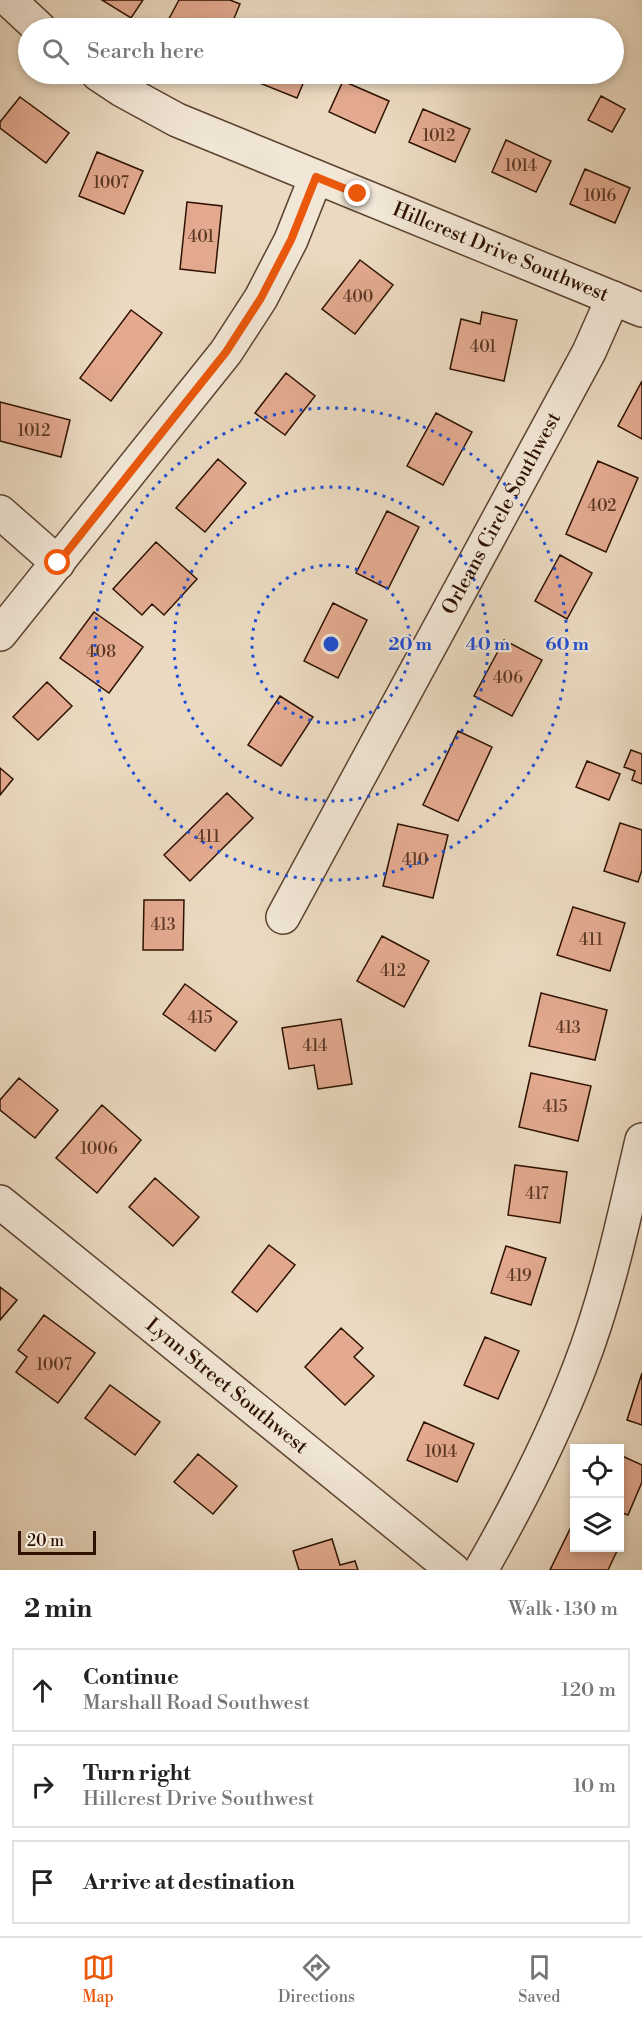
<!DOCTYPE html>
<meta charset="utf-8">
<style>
:root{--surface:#fff;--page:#f2f2f2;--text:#222;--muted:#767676;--line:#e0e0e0;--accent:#ea580c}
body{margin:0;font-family:"Libre Bodoni",serif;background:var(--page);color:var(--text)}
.controls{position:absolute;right:18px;bottom:18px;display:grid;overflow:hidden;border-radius:0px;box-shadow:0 3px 9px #0003}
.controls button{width:54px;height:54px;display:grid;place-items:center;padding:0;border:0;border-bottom:2px solid var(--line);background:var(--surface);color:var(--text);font:30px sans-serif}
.scale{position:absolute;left:18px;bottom:15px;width:78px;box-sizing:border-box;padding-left:6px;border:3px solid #2e1100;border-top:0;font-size:16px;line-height:21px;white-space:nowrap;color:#2e1100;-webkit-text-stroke:4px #f2e7d7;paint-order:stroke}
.stop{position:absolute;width:18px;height:18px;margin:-14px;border:4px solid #ea580c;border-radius:50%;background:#fff}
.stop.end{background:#ea580c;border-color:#fff;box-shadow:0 2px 6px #0008}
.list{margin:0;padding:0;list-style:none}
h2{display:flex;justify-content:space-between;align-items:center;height:78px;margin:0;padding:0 24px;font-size:26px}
h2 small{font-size:20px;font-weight:400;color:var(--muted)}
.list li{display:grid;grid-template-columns:39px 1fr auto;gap:18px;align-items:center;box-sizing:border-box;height:84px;margin:0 12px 12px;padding:0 12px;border:2px solid var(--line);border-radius:0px}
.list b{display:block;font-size:22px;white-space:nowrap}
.list p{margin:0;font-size:20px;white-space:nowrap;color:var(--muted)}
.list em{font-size:20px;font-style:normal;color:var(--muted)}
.icon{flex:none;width:33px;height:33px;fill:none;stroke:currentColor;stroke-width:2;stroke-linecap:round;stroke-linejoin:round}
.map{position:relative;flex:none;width:642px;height:1570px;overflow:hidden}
.search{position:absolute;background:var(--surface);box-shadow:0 3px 9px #0003;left:18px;right:18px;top:18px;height:66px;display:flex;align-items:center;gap:15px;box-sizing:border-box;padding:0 21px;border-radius:33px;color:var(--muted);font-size:22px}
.sheet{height:366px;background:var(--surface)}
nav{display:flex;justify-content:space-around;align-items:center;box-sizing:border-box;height:84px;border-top:2px solid var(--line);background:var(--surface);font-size:16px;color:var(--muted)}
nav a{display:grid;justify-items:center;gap:3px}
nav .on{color:var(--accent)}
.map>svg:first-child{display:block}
.building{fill:#e3aa8f;stroke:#2e1100;stroke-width:1.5}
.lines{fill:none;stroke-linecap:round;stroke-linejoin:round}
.minor-casing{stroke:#5d4330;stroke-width:36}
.minor{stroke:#f2e7d7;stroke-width:33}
.route{stroke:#ea580c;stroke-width:8}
.ring{fill:none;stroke:#1d4ed8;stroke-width:3;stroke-dasharray:3 6}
.labels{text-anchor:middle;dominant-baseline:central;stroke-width:4.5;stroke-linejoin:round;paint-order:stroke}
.number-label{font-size:16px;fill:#5b3724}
.street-label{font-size:20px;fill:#2e1100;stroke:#f2e7d7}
.centre{fill:#1d4ed8;stroke:#f2e7d7;stroke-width:3}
.ring-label{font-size:18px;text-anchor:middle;font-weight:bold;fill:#1d4ed8;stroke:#f2e7d7;stroke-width:4.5;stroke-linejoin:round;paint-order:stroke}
</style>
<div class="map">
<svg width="642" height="1570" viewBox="0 0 642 1570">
<rect width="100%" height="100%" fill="#ebdac1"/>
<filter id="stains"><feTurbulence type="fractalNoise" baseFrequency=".00333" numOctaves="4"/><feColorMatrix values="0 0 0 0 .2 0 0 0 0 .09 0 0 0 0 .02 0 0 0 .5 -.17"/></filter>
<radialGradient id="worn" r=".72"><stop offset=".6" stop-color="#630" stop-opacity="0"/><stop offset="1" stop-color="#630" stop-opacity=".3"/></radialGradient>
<path class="building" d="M 102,0 L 143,0 L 131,18 Z
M 179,0 L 230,0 L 240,4 L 230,28 L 164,28 Z
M 255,74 L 307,74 L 297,98 L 252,80 Z
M 343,81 L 389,101 L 375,133 L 329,112 Z
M 601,96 L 625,109 L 612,132 L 588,120 Z
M 20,97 L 69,133 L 46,163 L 0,128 L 0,122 Z
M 423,109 L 470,129 L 455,162 L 409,142 Z
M 506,140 L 551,161 L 536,192 L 492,172 Z
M 97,152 L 143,171 L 124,214 L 79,196 Z
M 585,169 L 630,188 L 615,223 L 570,204 Z
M 187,202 L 222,206 L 215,273 L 180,269 Z
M 360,260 L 393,285 L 355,334 L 322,309 Z
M 131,310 L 162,333 L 111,401 L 80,378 Z
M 482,312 L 517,320 L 504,381 L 450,369 L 461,319 L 480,324 Z
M 286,373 L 315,396 L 285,435 L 255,413 Z
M 642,381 L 642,439 L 618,426 Z
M 0,402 L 70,420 L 61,457 L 0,441 Z
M 436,413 L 472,432 L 443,485 L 407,466 Z
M 218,459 L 246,483 L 205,532 L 176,508 Z
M 598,461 L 638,478 L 606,552 L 566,534 Z
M 387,511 L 419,527 L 388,589 L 356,573 Z
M 156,542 L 197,579 L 164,615 L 152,604 L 142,615 L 113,589 Z
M 560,555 L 592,573 L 567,619 L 535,601 Z
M 333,603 L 367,620 L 338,678 L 304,661 Z
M 94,612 L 143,647 L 109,693 L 60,658 Z
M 504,640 L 542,660 L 512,716 L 474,696 Z
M 47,682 L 72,706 L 38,740 L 13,717 Z
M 280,696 L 313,717 L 281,766 L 248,745 Z
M 458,731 L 492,747 L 458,821 L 423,805 Z
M 631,750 L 642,754 L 642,784 L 632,780 L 635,771 L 624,767 Z
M 587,761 L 620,774 L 609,800 L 576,787 Z
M 0,768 L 13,779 L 0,795 Z
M 227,793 L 253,818 L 190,881 L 164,855 Z
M 620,823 L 642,830 L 642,870 L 638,882 L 604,871 Z
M 398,824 L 448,835 L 433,898 L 383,886 Z
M 144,900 L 184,900 L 183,950 L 143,950 Z
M 573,907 L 625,923 L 610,971 L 557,955 Z
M 382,936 L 429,961 L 404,1007 L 357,981 Z
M 185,984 L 237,1022 L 215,1051 L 163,1014 Z
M 541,993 L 607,1010 L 595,1060 L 529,1046 Z
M 341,1019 L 352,1084 L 318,1089 L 314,1065 L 289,1069 L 282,1028 Z
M 531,1073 L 591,1086 L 578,1141 L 519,1127 Z
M 19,1078 L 58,1110 L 35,1138 L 0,1110 L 0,1100 Z
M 102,1105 L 141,1140 L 97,1193 L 56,1158 Z
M 515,1165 L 567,1172 L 560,1223 L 508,1215 Z
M 155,1178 L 199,1217 L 173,1246 L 129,1207 Z
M 269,1245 L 295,1265 L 257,1312 L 232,1292 Z
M 506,1246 L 546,1258 L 531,1305 L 491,1293 Z
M 0,1287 L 17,1300 L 0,1320 Z
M 44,1315 L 95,1353 L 58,1403 L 16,1372 L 27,1357 L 18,1350 Z
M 341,1328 L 363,1348 L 354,1357 L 374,1376 L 345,1405 L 305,1367 Z
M 485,1337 L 519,1351 L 498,1399 L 464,1385 Z
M 642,1373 L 642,1425 L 627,1420 Z
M 110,1385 L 160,1422 L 135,1455 L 85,1418 Z
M 424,1422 L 474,1444 L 457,1482 L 407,1460 Z
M 198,1454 L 237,1486 L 213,1514 L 174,1482 Z
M 620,1455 L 642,1465 L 642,1482 L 628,1515 L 620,1512 Z
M 570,1529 L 574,1531 L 574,1548 L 609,1548 L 617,1551 L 608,1570 L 550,1570 Z
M 332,1539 L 340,1565 L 355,1561 L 358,1570 L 299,1570 L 293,1551 Z"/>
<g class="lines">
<g class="minor-casing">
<g id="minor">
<path d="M 9,0 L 39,28"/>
<path id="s1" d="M 98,74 L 122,90 L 177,120 L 642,310"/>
<path d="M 0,512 L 58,563"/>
<path d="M 0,634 L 226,352 L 261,298 L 291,240 L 316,177"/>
<path id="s2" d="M 283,917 L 589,352 L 613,298"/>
<path id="s3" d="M 0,1202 L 453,1570"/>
<path d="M 481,1570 C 518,1505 552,1439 579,1369 C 608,1295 624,1217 642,1140"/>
</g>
</g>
<use href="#minor" class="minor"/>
</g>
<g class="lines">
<path class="route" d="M 58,563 L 226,352 L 261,298 L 291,240 L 316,177 L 358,194"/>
</g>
<g class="ring">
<circle cx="331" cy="644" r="79"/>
<circle cx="331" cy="644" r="157"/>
<circle cx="331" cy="644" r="236"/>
</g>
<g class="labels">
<g class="number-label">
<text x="439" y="136">1012</text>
<text x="521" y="166">1014</text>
<text x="111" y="183">1007</text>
<text x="600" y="196">1016</text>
<text x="201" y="237">401</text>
<text x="358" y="297">400</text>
<text x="483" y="347">401</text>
<text x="34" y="431">1012</text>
<text x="602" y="506">402</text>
<text x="101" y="652">408</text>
<text x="508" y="678">406</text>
<text x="208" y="837">411</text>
<text x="415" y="860">410</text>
<text x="163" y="925">413</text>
<text x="591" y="940">411</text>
<text x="393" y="971">412</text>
<text x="200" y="1018">415</text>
<text x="568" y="1028">413</text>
<text x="315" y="1046">414</text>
<text x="555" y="1107">415</text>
<text x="99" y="1149">1006</text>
<text x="537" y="1194">417</text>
<text x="519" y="1276">419</text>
<text x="54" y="1365">1007</text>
<text x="441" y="1452">1014</text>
</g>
<g class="street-label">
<text stroke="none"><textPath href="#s1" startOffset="441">Hillcrest Drive Southwest</textPath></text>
<text stroke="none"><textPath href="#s2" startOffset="459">Orleans Circle Southwest</textPath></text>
<text stroke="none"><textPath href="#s3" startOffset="292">Lynn Street Southwest</textPath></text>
</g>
</g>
<circle cx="331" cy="644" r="9" class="centre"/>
<g class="ring-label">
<text x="410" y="650">20 m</text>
<text x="488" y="650">40 m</text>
<text x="567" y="650">60 m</text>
</g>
<rect width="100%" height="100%" filter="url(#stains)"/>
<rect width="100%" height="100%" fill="url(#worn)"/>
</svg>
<div class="controls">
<button><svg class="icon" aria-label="locate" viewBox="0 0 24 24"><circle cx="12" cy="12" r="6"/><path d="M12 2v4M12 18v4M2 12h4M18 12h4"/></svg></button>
<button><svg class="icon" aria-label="layers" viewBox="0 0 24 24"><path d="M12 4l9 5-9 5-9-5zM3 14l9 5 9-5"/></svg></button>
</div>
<div class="scale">20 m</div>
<div class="stop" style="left:58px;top:563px"></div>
<div class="stop end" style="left:358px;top:194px"></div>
<div class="search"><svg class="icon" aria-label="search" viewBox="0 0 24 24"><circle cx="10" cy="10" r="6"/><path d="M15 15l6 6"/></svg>Search here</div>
</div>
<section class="sheet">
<h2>2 min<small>Walk · 130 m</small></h2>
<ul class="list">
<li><svg class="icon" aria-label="ahead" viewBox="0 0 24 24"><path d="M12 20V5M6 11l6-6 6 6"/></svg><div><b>Continue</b><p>Marshall Road Southwest</p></div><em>120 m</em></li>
<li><svg class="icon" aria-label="right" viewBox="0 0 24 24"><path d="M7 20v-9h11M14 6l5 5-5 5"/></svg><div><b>Turn right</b><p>Hillcrest Drive Southwest</p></div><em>10 m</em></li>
<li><svg class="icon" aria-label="arrive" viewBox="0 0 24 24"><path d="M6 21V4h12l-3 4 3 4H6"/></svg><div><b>Arrive at destination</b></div></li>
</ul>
</section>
<nav>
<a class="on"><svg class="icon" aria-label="map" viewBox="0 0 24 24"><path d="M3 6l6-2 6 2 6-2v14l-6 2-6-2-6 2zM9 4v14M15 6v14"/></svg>Map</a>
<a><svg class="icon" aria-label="directions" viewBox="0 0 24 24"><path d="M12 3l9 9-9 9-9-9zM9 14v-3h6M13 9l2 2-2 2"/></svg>Directions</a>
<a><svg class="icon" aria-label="saved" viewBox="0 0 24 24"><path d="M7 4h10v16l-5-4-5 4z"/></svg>Saved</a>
</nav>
